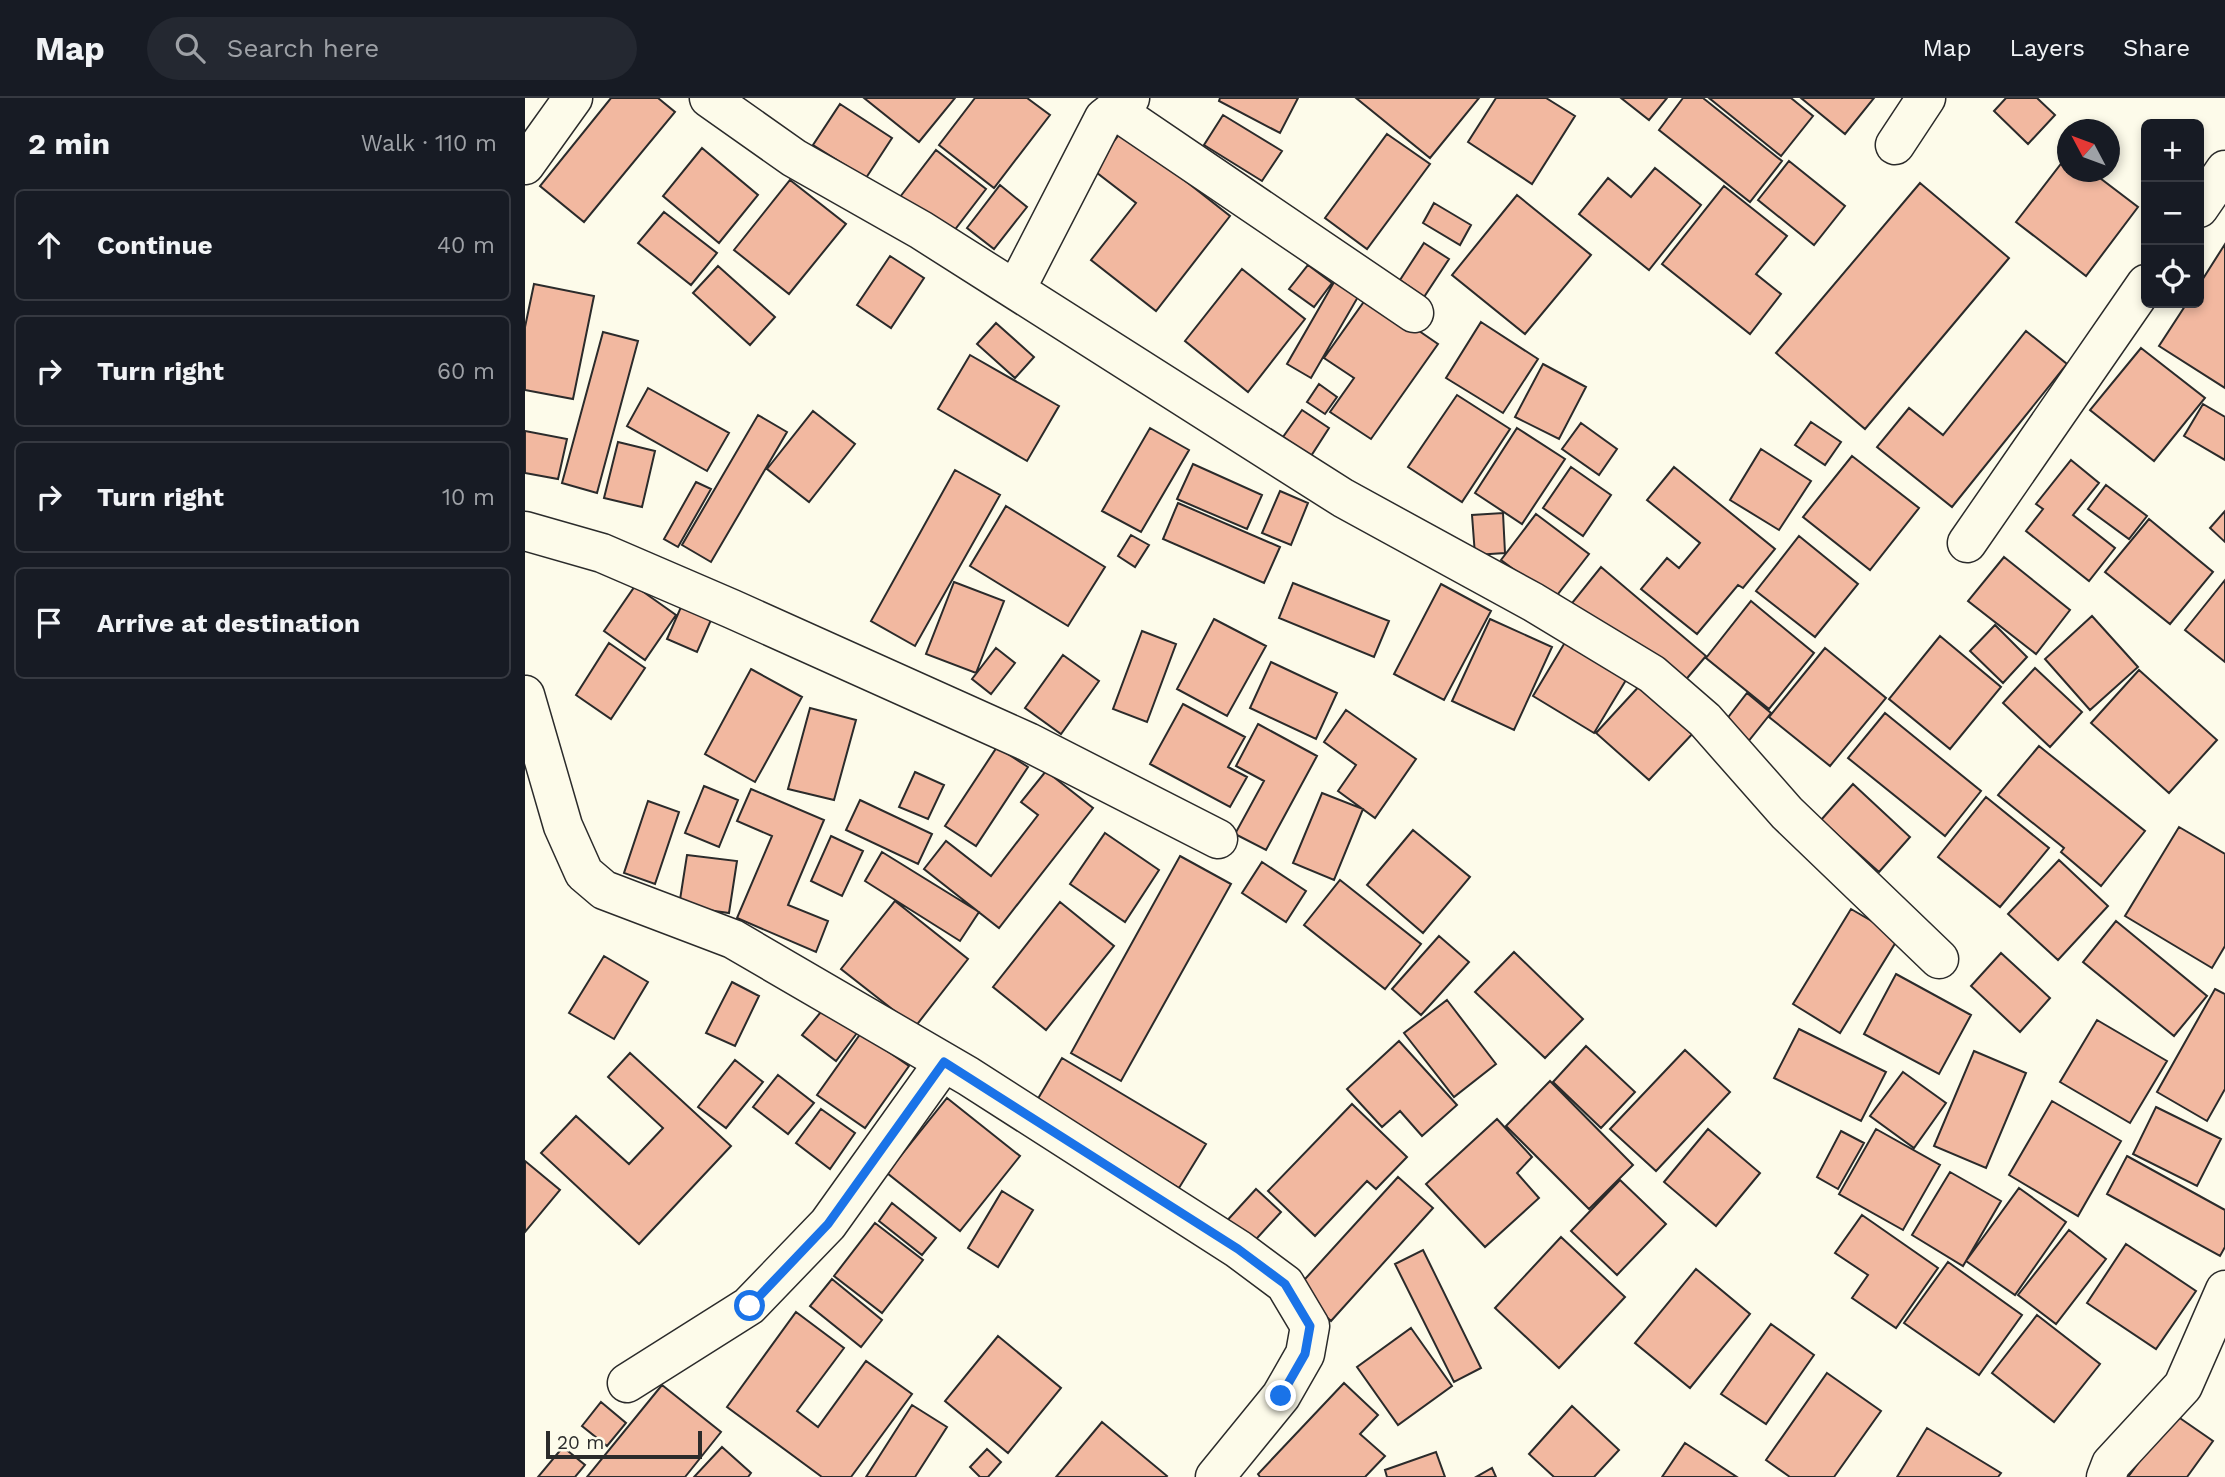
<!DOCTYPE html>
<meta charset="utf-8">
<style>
:root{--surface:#171b24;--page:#242831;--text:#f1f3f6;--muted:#9ea1a6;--line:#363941}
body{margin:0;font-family:"Work Sans",sans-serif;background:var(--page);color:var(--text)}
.controls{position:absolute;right:21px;top:21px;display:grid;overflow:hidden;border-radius:10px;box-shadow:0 4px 10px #0003}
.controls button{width:63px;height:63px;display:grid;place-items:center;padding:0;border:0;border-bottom:2px solid var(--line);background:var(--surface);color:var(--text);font:35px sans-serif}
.compass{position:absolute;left:1532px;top:21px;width:63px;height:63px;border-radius:50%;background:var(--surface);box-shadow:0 4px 10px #0003;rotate:311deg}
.scale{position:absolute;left:21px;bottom:18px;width:156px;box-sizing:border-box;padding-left:7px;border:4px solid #2b2b2b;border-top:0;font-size:19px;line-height:24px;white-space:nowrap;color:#2b2b2b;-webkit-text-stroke:5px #fdfbea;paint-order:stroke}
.stop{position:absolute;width:21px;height:21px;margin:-16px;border:5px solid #1a73e8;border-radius:50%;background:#fff}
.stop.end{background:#1a73e8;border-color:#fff;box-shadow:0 2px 7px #0008}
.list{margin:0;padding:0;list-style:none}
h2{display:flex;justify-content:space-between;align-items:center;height:91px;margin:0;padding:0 28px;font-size:30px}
h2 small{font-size:23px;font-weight:400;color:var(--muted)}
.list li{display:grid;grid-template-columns:46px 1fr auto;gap:21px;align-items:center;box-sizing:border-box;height:112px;margin:0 14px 14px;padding:0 14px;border:2px solid var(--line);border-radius:10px}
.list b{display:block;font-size:26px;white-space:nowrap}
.list em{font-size:23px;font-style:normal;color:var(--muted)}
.icon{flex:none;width:38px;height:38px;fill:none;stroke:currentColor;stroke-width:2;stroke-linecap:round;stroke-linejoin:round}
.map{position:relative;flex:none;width:1700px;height:1379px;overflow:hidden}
header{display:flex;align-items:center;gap:42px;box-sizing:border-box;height:98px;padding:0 35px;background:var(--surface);border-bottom:2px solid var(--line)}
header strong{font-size:33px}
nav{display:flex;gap:38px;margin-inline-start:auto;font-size:24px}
.search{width:490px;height:63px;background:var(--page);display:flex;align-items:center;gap:18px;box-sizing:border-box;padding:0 24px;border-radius:38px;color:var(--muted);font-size:26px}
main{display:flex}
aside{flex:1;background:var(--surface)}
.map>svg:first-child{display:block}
.building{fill:#f2b8a0;stroke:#2b2b2b;stroke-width:2}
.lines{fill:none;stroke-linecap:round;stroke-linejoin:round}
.minor-casing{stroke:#2b2b2b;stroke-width:41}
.minor{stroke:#fdfbea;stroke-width:38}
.route{stroke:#1a73e8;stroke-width:9}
</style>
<header>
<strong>Map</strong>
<div class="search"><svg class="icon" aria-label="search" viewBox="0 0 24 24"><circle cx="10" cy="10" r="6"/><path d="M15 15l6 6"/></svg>Search here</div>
<nav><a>Map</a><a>Layers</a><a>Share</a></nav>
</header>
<main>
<aside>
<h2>2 min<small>Walk · 110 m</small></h2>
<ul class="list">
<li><svg class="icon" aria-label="ahead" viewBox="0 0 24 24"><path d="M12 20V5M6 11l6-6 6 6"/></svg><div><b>Continue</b></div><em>40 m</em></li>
<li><svg class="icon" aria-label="right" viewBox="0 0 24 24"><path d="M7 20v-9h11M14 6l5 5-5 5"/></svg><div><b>Turn right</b></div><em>60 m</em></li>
<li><svg class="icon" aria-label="right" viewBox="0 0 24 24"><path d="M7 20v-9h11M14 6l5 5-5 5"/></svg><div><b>Turn right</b></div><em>10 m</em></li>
<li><svg class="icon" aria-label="arrive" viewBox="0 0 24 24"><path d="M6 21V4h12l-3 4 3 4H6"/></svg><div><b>Arrive at destination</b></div></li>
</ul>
</aside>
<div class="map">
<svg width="1700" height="1379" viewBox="0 0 1700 1379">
<rect width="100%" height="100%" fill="#fdfbea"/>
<path class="building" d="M 86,0 L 133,0 L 150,14 L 59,124 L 15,88 Z
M 339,0 L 430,0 L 394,44 Z
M 450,0 L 502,0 L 525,17 L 469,90 L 414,47 Z
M 695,0 L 773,0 L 755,35 L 694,3 Z
M 831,0 L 954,0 L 905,60 Z
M 971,0 L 1021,0 L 1050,18 L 1007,86 L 943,44 Z
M 1096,0 L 1142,0 L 1124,22 Z
M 1158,0 L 1178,0 L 1257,63 L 1225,104 L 1134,32 Z
M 1184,0 L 1266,0 L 1288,18 L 1256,58 Z
M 1276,0 L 1349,0 L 1320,36 Z
M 1481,0 L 1512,0 L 1530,17 L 1503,46 L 1469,13 Z
M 315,6 L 367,40 L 341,80 L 288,47 Z
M 698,17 L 757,53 L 737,83 L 679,47 Z
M 597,33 L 705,118 L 631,213 L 566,162 L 611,105 L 567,71 Z
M 862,36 L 905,66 L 842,151 L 800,120 Z
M 177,50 L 233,97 L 194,145 L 138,98 Z
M 411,52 L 461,91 L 425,138 L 375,99 Z
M 1542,58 L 1542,74 L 1567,74 L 1613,109 L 1561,178 L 1491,124 Z
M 1264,63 L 1320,108 L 1289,147 L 1233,102 Z
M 1130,70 L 1176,107 L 1124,172 L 1054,116 L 1083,80 L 1106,99 Z
M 265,82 L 321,126 L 264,196 L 209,152 Z
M 1395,85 L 1484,160 L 1340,331 L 1251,255 Z
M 475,87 L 502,109 L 469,151 L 442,130 Z
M 1199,88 L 1262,138 L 1231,176 L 1256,196 L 1225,236 L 1137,166 Z
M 992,97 L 1066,157 L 1000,236 L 927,177 Z
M 909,105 L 946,127 L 935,147 L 898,125 Z
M 139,114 L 192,155 L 166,187 L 113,145 Z
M 899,145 L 924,161 L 899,199 L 875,182 Z
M 1700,146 L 1700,290 L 1634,248 L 1662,205 L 1674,205 L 1674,187 Z
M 365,158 L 399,180 L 366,230 L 332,207 Z
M 783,167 L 807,185 L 789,209 L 764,191 Z
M 193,168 L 250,219 L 225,247 L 168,195 Z
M 717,171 L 780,221 L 723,294 L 660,243 Z
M 812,179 L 837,192 L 786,280 L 762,266 Z
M 9,186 L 69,198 L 48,301 L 0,292 L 0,229 Z
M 843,198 L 913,246 L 846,341 L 805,314 L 829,280 L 799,260 Z
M 956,224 L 1013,261 L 978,315 L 921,280 Z
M 471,225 L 509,259 L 490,280 L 452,246 Z
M 1501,233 L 1542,266 L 1427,409 L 1352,349 L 1384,310 L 1418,337 Z
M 78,234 L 113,243 L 72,395 L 37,385 Z
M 1616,250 L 1680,300 L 1629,363 L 1565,312 Z
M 445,257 L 534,308 L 502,363 L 413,311 Z
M 1018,266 L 1061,289 L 1034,341 L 990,319 Z
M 794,286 L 812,299 L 800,316 L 782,304 Z
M 123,290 L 204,335 L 182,373 L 102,328 Z
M 932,297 L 985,331 L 937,404 L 883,369 Z
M 1678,306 L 1700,319 L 1700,362 L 1659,338 Z
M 777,312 L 804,330 L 786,358 L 758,339 Z
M 288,313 L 330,346 L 284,404 L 242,371 Z
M 233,317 L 262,334 L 186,464 L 157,447 Z
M 1286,324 L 1316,344 L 1300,367 L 1270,347 Z
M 1056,325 L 1092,351 L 1074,377 L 1037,351 Z
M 625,330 L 664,352 L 616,434 L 577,413 Z
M 992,330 L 1040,361 L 997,426 L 950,395 Z
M 0,333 L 42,341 L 33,381 L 0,375 Z
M 93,344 L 130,353 L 117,409 L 79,400 Z
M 1236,351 L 1286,383 L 1254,432 L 1205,402 Z
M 1327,358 L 1394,410 L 1345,472 L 1278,419 Z
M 1546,362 L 1574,385 L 1548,417 L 1590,450 L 1564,483 L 1501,433 L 1518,411 L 1511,406 Z
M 668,366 L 737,397 L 722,431 L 652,401 Z
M 1046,369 L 1086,397 L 1058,438 L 1018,410 Z
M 1149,369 L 1250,451 L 1218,490 L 1213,487 L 1172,536 L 1116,491 L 1142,460 L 1154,470 L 1175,445 L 1122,402 Z
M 430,372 L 475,397 L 390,548 L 346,523 Z
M 171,384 L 186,391 L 153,449 L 139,441 Z
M 1581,387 L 1622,418 L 1604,441 L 1563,411 Z
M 755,393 L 783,405 L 766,447 L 737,435 Z
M 653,405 L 755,449 L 739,485 L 638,441 Z
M 481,408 L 580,469 L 543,528 L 445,468 Z
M 1700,413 L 1700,444 L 1685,430 Z
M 978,415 L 980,455 L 950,457 L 947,417 Z
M 1011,416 L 1064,456 L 1029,501 L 976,462 Z
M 1624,421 L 1688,474 L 1645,526 L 1580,474 Z
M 606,437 L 624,447 L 610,469 L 593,458 Z
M 1274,438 L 1333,486 L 1290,539 L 1231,493 Z
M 1479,459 L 1545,512 L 1511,556 L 1443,503 Z
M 1076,469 L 1181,558 L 1152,592 L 1047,505 Z
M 1700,482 L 1700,564 L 1660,532 Z
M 429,484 L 479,503 L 451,575 L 401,556 Z
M 768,485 L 864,523 L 849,559 L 754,520 Z
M 916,486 L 966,513 L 919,602 L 869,576 Z
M 110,488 L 151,517 L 120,562 L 79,533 Z
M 1226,503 L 1289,555 L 1244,611 L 1181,560 Z
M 156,509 L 186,522 L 172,554 L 142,541 Z
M 1567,518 L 1613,569 L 1565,612 L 1520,561 Z
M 689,521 L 741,548 L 702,618 L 652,591 Z
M 965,521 L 1027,549 L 989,632 L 927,603 Z
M 1470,527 L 1502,559 L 1478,585 L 1445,553 Z
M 617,533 L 651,546 L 622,624 L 588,611 Z
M 1415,538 L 1476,589 L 1425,651 L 1364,601 Z
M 1042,541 L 1104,577 L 1069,635 L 1008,598 Z
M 84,545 L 120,570 L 86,621 L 51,597 Z
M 471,550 L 490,565 L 466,596 L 447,581 Z
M 1300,550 L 1361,600 L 1305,668 L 1244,619 Z
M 538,557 L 574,583 L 536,636 L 500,610 Z
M 746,564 L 812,595 L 791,641 L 725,610 Z
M 1510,570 L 1557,614 L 1525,649 L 1478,605 Z
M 226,571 L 277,599 L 230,684 L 180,656 Z
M 1614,572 L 1692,642 L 1644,695 L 1566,625 Z
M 1118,584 L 1171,632 L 1124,682 L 1071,635 Z
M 1222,595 L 1246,615 L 1218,650 L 1194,631 Z
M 658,606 L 720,639 L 703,669 L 722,679 L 705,709 L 625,666 Z
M 285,610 L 331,622 L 309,702 L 263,691 Z
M 821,612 L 891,661 L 850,720 L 813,693 L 831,667 L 799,644 Z
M 1360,615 L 1456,693 L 1420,738 L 1323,660 Z
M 733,626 L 792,658 L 741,752 L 710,736 L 739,683 L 711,668 Z
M 1514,648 L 1620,733 L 1576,788 L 1536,754 L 1539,750 L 1473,697 Z
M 472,649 L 503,669 L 451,748 L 420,728 Z
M 521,673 L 568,710 L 474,830 L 399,771 L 421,743 L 466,778 L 513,717 L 496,704 Z
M 390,674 L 419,687 L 403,721 L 374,709 Z
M 1328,686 L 1385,739 L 1354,774 L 1296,722 Z
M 179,688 L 213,702 L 194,749 L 160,735 Z
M 226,691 L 299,722 L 263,807 L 303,823 L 291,854 L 212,820 L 247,738 L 212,723 Z
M 797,695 L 838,711 L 809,782 L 768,765 Z
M 1461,699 L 1524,750 L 1475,809 L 1413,759 Z
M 335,702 L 407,736 L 393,766 L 321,732 Z
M 123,703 L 154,714 L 130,786 L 99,775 Z
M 1654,729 L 1700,756 L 1700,848 L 1687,870 L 1600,818 Z
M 888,732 L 945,779 L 898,835 L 842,787 Z
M 580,735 L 634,772 L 600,824 L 545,786 Z
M 306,738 L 338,753 L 317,798 L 286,783 Z
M 357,754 L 454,814 L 435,843 L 340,783 Z
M 162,757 L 212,763 L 204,815 L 154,808 Z
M 655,758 L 706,786 L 596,983 L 546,955 Z
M 1534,762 L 1583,808 L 1533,862 L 1483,816 Z
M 737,764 L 781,793 L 761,824 L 717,795 Z
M 815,782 L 896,846 L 860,891 L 779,827 Z
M 370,803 L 443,861 L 390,929 L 316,871 Z
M 535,804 L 589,848 L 521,932 L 468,889 Z
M 1326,811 L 1374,839 L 1315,935 L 1268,906 Z
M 1591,823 L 1682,898 L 1649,938 L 1558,864 Z
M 914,838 L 944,864 L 896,917 L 867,891 Z
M 989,854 L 1058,921 L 1020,960 L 950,894 Z
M 1476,855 L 1525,900 L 1495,934 L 1446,888 Z
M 79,858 L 123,884 L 89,941 L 44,915 Z
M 1371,876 L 1446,917 L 1414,976 L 1339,936 Z
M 207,884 L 234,898 L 210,948 L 181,935 Z
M 1690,891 L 1700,896 L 1700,991 L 1682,1023 L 1632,994 Z
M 922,902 L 971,966 L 929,999 L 879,935 Z
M 300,909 L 332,935 L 311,963 L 277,937 Z
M 1572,922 L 1642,963 L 1605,1025 L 1535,984 Z
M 1274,931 L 1361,974 L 1336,1023 L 1249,980 Z
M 336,935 L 384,968 L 340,1030 L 292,997 Z
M 874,943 L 932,1007 L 897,1038 L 875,1013 L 857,1029 L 822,991 Z
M 1061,948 L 1110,994 L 1076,1030 L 1028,984 Z
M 1160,952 L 1205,994 L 1131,1073 L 1085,1031 Z
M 1449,953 L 1501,975 L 1461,1070 L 1409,1048 Z
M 105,955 L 206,1048 L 114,1146 L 16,1055 L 51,1018 L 104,1066 L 138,1030 L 83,979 Z
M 537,960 L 681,1046 L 654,1090 L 511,1004 Z
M 210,962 L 238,984 L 201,1030 L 173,1009 Z
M 1378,974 L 1421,1005 L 1389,1050 L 1345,1018 Z
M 253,977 L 289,1005 L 263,1036 L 228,1009 Z
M 1025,983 L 1108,1067 L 1064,1111 L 981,1028 Z
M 422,1000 L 495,1058 L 435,1133 L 362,1075 Z
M 1527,1003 L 1596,1043 L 1553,1118 L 1484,1077 Z
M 827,1006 L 882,1059 L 851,1091 L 842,1083 L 790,1138 L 743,1093 Z
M 1631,1009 L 1696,1041 L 1672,1088 L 1608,1056 Z
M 296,1011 L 330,1035 L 305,1071 L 271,1045 Z
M 972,1021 L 1007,1059 L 992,1075 L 1014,1100 L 960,1149 L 901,1086 Z
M 1183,1031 L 1235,1075 L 1191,1128 L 1139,1084 Z
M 1351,1031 L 1415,1067 L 1378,1132 L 1314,1096 Z
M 1316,1033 L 1339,1045 L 1313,1091 L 1292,1079 Z
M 1602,1058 L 1700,1112 L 1700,1149 L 1695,1158 L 1582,1096 Z
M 0,1063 L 35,1092 L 0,1134 Z
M 1425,1074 L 1476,1103 L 1438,1168 L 1387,1137 Z
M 873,1079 L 908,1110 L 806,1223 L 771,1191 Z
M 1095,1082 L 1141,1126 L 1092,1177 L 1046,1133 Z
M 1494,1090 L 1541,1124 L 1490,1197 L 1441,1163 Z
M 731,1091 L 756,1114 L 723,1150 L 698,1127 Z
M 477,1093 L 508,1112 L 473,1169 L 443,1150 Z
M 367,1105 L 411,1140 L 397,1157 L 354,1123 Z
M 1337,1117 L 1413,1170 L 1371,1230 L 1327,1200 L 1343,1177 L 1310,1155 Z
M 350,1125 L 398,1162 L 357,1215 L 309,1178 Z
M 1544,1132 L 1581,1161 L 1531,1226 L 1493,1197 Z
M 1036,1139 L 1100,1199 L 1034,1270 L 970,1210 Z
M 1601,1146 L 1671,1193 L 1631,1251 L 1562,1205 Z
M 898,1152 L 956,1270 L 929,1284 L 870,1166 Z
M 1423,1164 L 1497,1217 L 1454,1277 L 1379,1225 Z
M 1171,1171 L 1225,1216 L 1165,1290 L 1110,1245 Z
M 307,1181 L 357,1222 L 336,1249 L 285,1208 Z
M 271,1214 L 319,1250 L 272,1313 L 293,1329 L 341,1263 L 387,1296 L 326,1379 L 297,1379 L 202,1309 Z
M 1512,1217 L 1575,1266 L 1529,1324 L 1467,1275 Z
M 1246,1226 L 1289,1257 L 1241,1326 L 1196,1296 Z
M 886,1230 L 927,1288 L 873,1327 L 832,1269 Z
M 473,1238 L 536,1290 L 483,1355 L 420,1303 Z
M 1302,1275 L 1356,1313 L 1309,1379 L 1265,1379 L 1241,1362 Z
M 819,1285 L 853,1317 L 835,1336 L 860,1358 L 840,1379 L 735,1379 L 733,1376 Z
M 137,1287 L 196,1334 L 160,1379 L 62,1379 Z
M 76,1304 L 101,1325 L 82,1348 L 57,1328 Z
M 387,1307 L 422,1329 L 390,1379 L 341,1379 Z
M 1047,1308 L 1094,1352 L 1069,1379 L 1029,1379 L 1004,1356 Z
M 1649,1316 L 1688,1343 L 1662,1379 L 1603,1379 Z
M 577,1324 L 642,1378 L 641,1379 L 531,1379 Z
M 1402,1330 L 1476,1375 L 1473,1379 L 1372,1379 Z
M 1160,1345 L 1212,1379 L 1137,1379 Z
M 38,1349 L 60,1367 L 50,1379 L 13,1379 Z
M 197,1349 L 226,1375 L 223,1379 L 169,1379 Z
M 462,1351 L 476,1364 L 463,1379 L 455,1379 L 445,1369 Z
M 911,1354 L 920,1379 L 862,1379 L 860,1372 Z
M 967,1370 L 971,1379 L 951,1379 Z"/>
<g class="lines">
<g class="minor-casing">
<path id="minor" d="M 184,0 L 269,60 L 396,132 L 818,400 L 1008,504 L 1127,576 L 1180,622 L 1262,715 L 1414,861
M 590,12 L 889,215
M 1370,47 L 1401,0
M 0,67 L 48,0
M 1674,110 L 1700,72
M 491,191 L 579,20 L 605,0
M 0,433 L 77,455 L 207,511 L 503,644 L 693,741
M 1442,445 L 1621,186
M 0,597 L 38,728 L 59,775 L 79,792 L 208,841 L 443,978 L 713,1151 L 760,1186 L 785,1228 L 780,1256 L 756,1298 L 690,1379
M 102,1285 L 224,1208 L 303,1126 L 419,964
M 1581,1379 L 1586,1366 L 1658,1288 L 1700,1192"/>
</g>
<use href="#minor" class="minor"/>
</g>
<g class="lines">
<path class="route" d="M 225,1208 L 303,1126 L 419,964 L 713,1151 L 760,1186 L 785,1228 L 780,1256 L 756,1298"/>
</g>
</svg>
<div class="controls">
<button>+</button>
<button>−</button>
<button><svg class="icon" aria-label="locate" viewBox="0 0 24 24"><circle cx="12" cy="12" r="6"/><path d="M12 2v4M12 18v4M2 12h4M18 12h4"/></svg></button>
</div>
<svg class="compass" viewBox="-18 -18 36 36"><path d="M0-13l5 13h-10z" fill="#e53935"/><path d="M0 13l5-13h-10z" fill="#9ea1a6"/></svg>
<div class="scale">20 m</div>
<div class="stop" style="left:225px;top:1208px"></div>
<div class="stop end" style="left:756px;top:1298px"></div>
</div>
</main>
